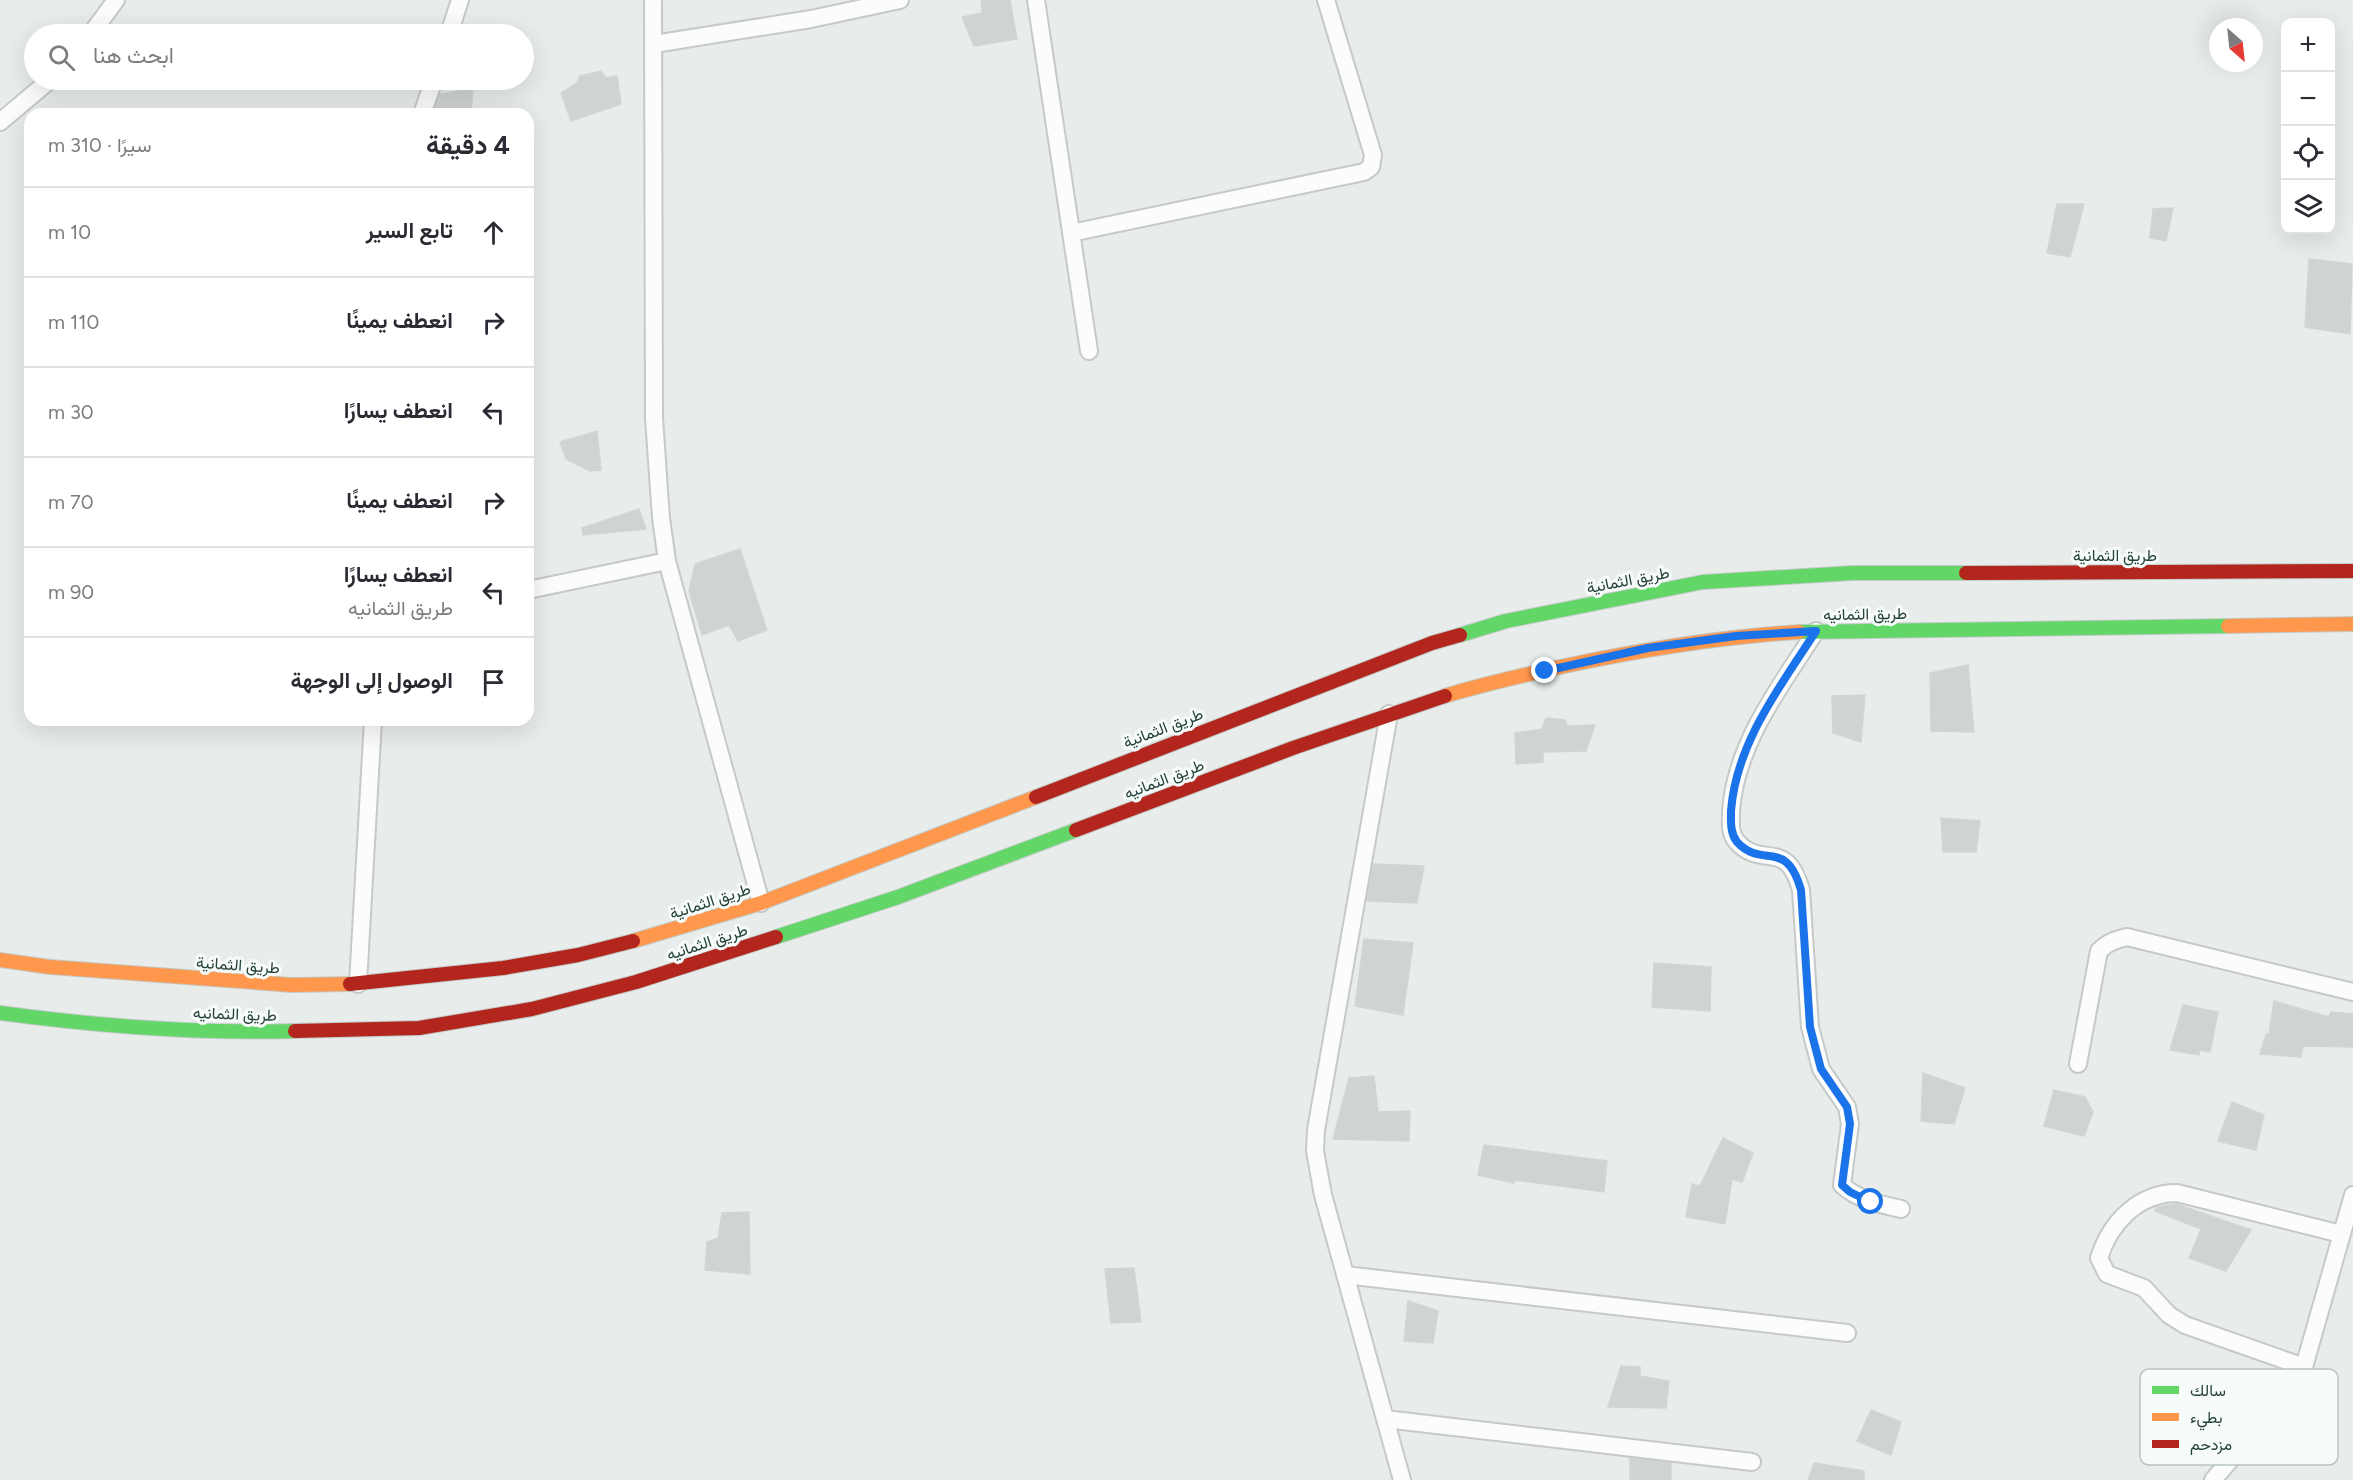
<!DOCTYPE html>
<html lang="ar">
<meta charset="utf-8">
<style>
:root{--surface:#fff;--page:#f7f7f7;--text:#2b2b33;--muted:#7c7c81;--line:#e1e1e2}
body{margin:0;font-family:Figtree,Vazirmatn,sans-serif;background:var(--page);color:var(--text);direction:rtl}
.controls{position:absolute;right:18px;top:18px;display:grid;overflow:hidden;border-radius:12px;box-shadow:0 6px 24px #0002}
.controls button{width:54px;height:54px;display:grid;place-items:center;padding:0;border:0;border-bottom:2px solid var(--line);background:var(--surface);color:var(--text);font:30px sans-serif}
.compass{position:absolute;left:2209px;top:18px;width:54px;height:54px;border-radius:50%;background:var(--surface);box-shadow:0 6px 24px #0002;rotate:153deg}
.stop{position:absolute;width:18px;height:18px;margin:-14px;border:4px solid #1a73e8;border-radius:50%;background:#fff}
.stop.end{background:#1a73e8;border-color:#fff;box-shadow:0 2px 6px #0008}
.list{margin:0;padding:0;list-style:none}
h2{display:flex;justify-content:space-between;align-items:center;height:78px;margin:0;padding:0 24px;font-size:26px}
h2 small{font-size:20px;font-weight:400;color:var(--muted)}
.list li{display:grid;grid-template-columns:39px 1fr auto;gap:18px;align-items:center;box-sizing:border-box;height:90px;padding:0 24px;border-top:2px solid var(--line)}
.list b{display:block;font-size:22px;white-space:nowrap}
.list p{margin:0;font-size:20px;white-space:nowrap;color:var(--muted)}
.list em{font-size:20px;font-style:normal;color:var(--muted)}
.icon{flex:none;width:33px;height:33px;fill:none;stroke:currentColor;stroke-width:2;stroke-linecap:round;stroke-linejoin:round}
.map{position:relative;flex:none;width:2353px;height:1480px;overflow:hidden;direction:ltr}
.search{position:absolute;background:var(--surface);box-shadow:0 6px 24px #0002;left:24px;top:24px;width:510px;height:66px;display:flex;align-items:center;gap:15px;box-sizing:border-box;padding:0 21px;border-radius:33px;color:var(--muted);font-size:22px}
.panel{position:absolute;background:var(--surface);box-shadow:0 6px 24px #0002;left:24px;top:108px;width:510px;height:618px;border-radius:18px;direction:rtl}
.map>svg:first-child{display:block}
.building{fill:#cfd4d2;stroke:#d1d6d4;stroke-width:1.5}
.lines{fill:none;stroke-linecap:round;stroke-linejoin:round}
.street-casing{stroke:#c5cac8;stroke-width:20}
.fast-casing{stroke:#c3cbc8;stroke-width:16}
.slow-casing{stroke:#c3cbc8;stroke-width:16}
.jam-casing{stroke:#c3cbc8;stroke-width:16}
.street{stroke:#fcfcfc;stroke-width:16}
.fast{stroke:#63d668;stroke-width:14}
.slow{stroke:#ff974d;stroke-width:14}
.jam{stroke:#b3261e;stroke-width:14}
.route{stroke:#1a73e8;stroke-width:8}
.labels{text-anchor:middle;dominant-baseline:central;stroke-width:6;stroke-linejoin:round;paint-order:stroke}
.street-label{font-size:16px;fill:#24423a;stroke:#f7fbf9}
.key{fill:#f7fbf9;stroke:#b8c4c0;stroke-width:1.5}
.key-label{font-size:16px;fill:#24423a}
</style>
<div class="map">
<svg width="2353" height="1480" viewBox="0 0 2353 1480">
<rect width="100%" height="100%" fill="#e8edeb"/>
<path class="building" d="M 981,0 L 1010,0 L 1017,39 L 974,46 L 962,17 L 982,13 Z
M 601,71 L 606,78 L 617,76 L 621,104 L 571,121 L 561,93 L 577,83 L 580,76 Z
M 473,89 L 471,114 L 433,114 L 440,94 Z
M 2057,204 L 2084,204 L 2070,257 L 2047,253 Z
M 2173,208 L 2166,241 L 2150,238 L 2153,209 Z
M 2309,259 L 2352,264 L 2350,334 L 2305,327 Z
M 597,431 L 601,470 L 590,471 L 566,459 L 560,442 Z
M 639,509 L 646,529 L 583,535 L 582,528 Z
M 740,549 L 767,630 L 738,641 L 729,625 L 702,635 L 689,591 L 695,564 Z
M 1968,665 L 1974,732 L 1931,731 L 1930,673 Z
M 1865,695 L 1861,742 L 1833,733 L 1832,696 Z
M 1546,718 L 1565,720 L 1568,726 L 1595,725 L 1586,751 L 1543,752 L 1543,762 L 1516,764 L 1515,733 L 1542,729 Z
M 1941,818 L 1980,821 L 1976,852 L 1943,852 Z
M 1373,864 L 1424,866 L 1417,903 L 1367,901 Z
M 1364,939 L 1413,943 L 1403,1015 L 1355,1006 Z
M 1654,963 L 1711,967 L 1710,1011 L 1652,1007 Z
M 2274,1001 L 2329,1017 L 2331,1012 L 2353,1014 L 2353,1047 L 2303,1046 L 2301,1057 L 2260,1054 L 2266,1034 L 2269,1034 Z
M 2183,1005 L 2218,1012 L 2210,1052 L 2200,1050 L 2199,1055 L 2170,1050 Z
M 1923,1073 L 1965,1088 L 1954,1124 L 1921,1121 Z
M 1374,1076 L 1378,1112 L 1410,1111 L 1409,1141 L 1333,1139 L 1349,1078 Z
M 2054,1090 L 2085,1097 L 2093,1112 L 2084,1136 L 2044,1126 Z
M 2232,1102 L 2264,1115 L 2256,1150 L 2218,1141 Z
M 1723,1138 L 1753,1153 L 1742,1182 L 1732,1179 L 1725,1224 L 1686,1217 L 1692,1184 L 1700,1186 Z
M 1484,1145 L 1607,1161 L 1604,1192 L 1515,1180 L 1514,1183 L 1478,1175 Z
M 2176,1204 L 2251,1230 L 2226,1271 L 2189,1258 L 2201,1229 L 2155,1211 L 2157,1207 Z
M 749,1212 L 750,1274 L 705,1270 L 707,1242 L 718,1238 L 722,1213 Z
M 1134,1268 L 1141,1322 L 1111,1323 L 1105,1269 Z
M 1408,1301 L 1438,1311 L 1433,1343 L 1404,1341 Z
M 1621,1366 L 1640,1367 L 1640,1376 L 1669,1381 L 1666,1408 L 1608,1407 Z
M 1871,1410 L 1901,1422 L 1891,1455 L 1857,1441 Z
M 1630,1458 L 1671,1463 L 1671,1480 L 1630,1480 Z
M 1814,1463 L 1864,1471 L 1864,1480 L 1808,1480 Z"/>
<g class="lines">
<g class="street-casing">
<path id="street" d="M 653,0 L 654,418 L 661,518 L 667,561 L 761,903
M 1036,0 L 1089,351
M 91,34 L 116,0
M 449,34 L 460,0
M 654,44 L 811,19 L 900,0
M 422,114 L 434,80
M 0,122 L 50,80
M 1071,233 L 1364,172 L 1371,167 L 1373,155 L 1326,0
M 528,590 L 667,561
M 1816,631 C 1780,687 1736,743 1731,811 C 1731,822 1729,833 1737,842 C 1763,870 1786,837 1801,890 L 1810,1027 L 1821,1069 L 1847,1107 L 1850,1124 L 1842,1185 C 1858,1200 1880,1204 1901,1209
M 1389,714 L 1316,1130 L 1315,1151 L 1323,1195 L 1402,1480
M 358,984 L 373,720
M 2078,1064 L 2099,951 C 2108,942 2115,940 2127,937 L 2353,992
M 1345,1275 L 1847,1333
M 2304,1367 L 2185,1325 L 2169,1315 L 2144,1288 L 2107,1274 L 2099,1258 C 2110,1223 2138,1193 2177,1193 L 2341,1234
M 1385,1419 L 1752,1462
M 2213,1480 L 2283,1399 L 2304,1367 L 2353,1195"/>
</g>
<g class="fast-casing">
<path id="fast" d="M 1799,632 L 2228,626
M 1460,635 L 1506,621 L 1703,582 L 1853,573 L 1966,573
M 776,937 L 898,897 L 1076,830
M 0,1013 C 97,1026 196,1034 295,1031"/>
</g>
<g class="slow-casing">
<path id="slow" d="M 2228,626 L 2353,624
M 1445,696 C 1483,684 1521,676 1560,667 C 1640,650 1718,637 1799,632
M 633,941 L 761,903 L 1036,797
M 0,960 L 50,967 L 292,985 L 350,984"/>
</g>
<g class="jam-casing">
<path id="jam" d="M 1966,573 L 2353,571
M 1036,797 L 1432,643 L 1460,635
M 1076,830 L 1293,748 L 1445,696
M 350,984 L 503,968 L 578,955 L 633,941
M 295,1031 L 419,1028 L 532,1009 L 636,982 L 776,937"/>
</g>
<use href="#street" class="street"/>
<use href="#fast" class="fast"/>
<use href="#slow" class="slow"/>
<use href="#jam" class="jam"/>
</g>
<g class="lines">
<path class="route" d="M 1545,671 L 1648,648 L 1736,636 L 1816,631 C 1780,687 1736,743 1731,811 C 1731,822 1730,833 1737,842 C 1763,870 1786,837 1801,890 L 1810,1027 L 1821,1069 L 1847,1107 L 1850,1124 L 1842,1185 L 1850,1192 L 1871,1202"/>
</g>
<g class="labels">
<g class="street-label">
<text x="2115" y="555">طريق الثمانية</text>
<text transform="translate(1628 580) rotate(-11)">طريق الثمانية</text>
<text transform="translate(1865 614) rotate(-1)">طريق الثمانيه</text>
<text transform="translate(1163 728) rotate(-21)">طريق الثمانية</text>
<text transform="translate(1164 779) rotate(-21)">طريق الثمانيه</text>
<text transform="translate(710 901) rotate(-18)">طريق الثمانية</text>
<text transform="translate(707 942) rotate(-18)">طريق الثمانيه</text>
<text transform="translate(238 965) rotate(4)">طريق الثمانية</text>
<text transform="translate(235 1014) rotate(2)">طريق الثمانيه</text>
</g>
</g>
<rect x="2140" y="1369" width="198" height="96" rx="9" class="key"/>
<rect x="2152" y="1386" width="27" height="8" fill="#63d668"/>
<rect x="2152" y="1413" width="27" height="8" fill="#ff974d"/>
<rect x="2152" y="1440" width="27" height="8" fill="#b3261e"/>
<g class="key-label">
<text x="2190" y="1396">سالك</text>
<text x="2190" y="1423">بطيء</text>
<text x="2190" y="1450">مزدحم</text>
</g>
</svg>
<div class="controls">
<button>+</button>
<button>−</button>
<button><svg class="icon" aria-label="locate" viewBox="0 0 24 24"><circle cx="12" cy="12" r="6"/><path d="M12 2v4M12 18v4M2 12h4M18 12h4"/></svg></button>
<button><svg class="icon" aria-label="layers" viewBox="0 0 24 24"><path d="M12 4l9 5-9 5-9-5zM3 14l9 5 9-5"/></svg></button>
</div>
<svg class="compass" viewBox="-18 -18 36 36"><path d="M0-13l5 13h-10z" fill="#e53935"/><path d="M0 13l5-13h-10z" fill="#7c7c81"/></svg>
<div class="stop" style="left:1871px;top:1202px"></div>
<div class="stop end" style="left:1545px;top:671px"></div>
<div class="search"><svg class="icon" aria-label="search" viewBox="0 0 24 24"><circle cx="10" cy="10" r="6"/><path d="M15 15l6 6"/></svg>ابحث هنا</div>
<section class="panel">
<h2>4 دقيقة<small>سيرًا · 310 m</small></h2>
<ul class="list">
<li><svg class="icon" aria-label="ahead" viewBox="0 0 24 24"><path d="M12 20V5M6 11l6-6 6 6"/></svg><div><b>تابع السير</b></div><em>10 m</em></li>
<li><svg class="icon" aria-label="right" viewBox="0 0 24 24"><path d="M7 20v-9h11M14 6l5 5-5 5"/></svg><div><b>انعطف يمينًا</b></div><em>110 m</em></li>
<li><svg class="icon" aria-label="left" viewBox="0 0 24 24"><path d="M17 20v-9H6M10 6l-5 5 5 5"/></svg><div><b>انعطف يسارًا</b></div><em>30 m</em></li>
<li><svg class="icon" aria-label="right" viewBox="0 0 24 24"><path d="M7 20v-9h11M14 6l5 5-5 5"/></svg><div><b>انعطف يمينًا</b></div><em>70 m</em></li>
<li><svg class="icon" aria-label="left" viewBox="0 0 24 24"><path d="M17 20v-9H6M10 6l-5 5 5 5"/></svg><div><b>انعطف يسارًا</b><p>طريق الثمانيه</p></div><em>90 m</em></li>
<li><svg class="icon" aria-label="arrive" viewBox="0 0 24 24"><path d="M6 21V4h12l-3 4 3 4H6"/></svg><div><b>الوصول إلى الوجهة</b></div></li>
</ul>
</section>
</div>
